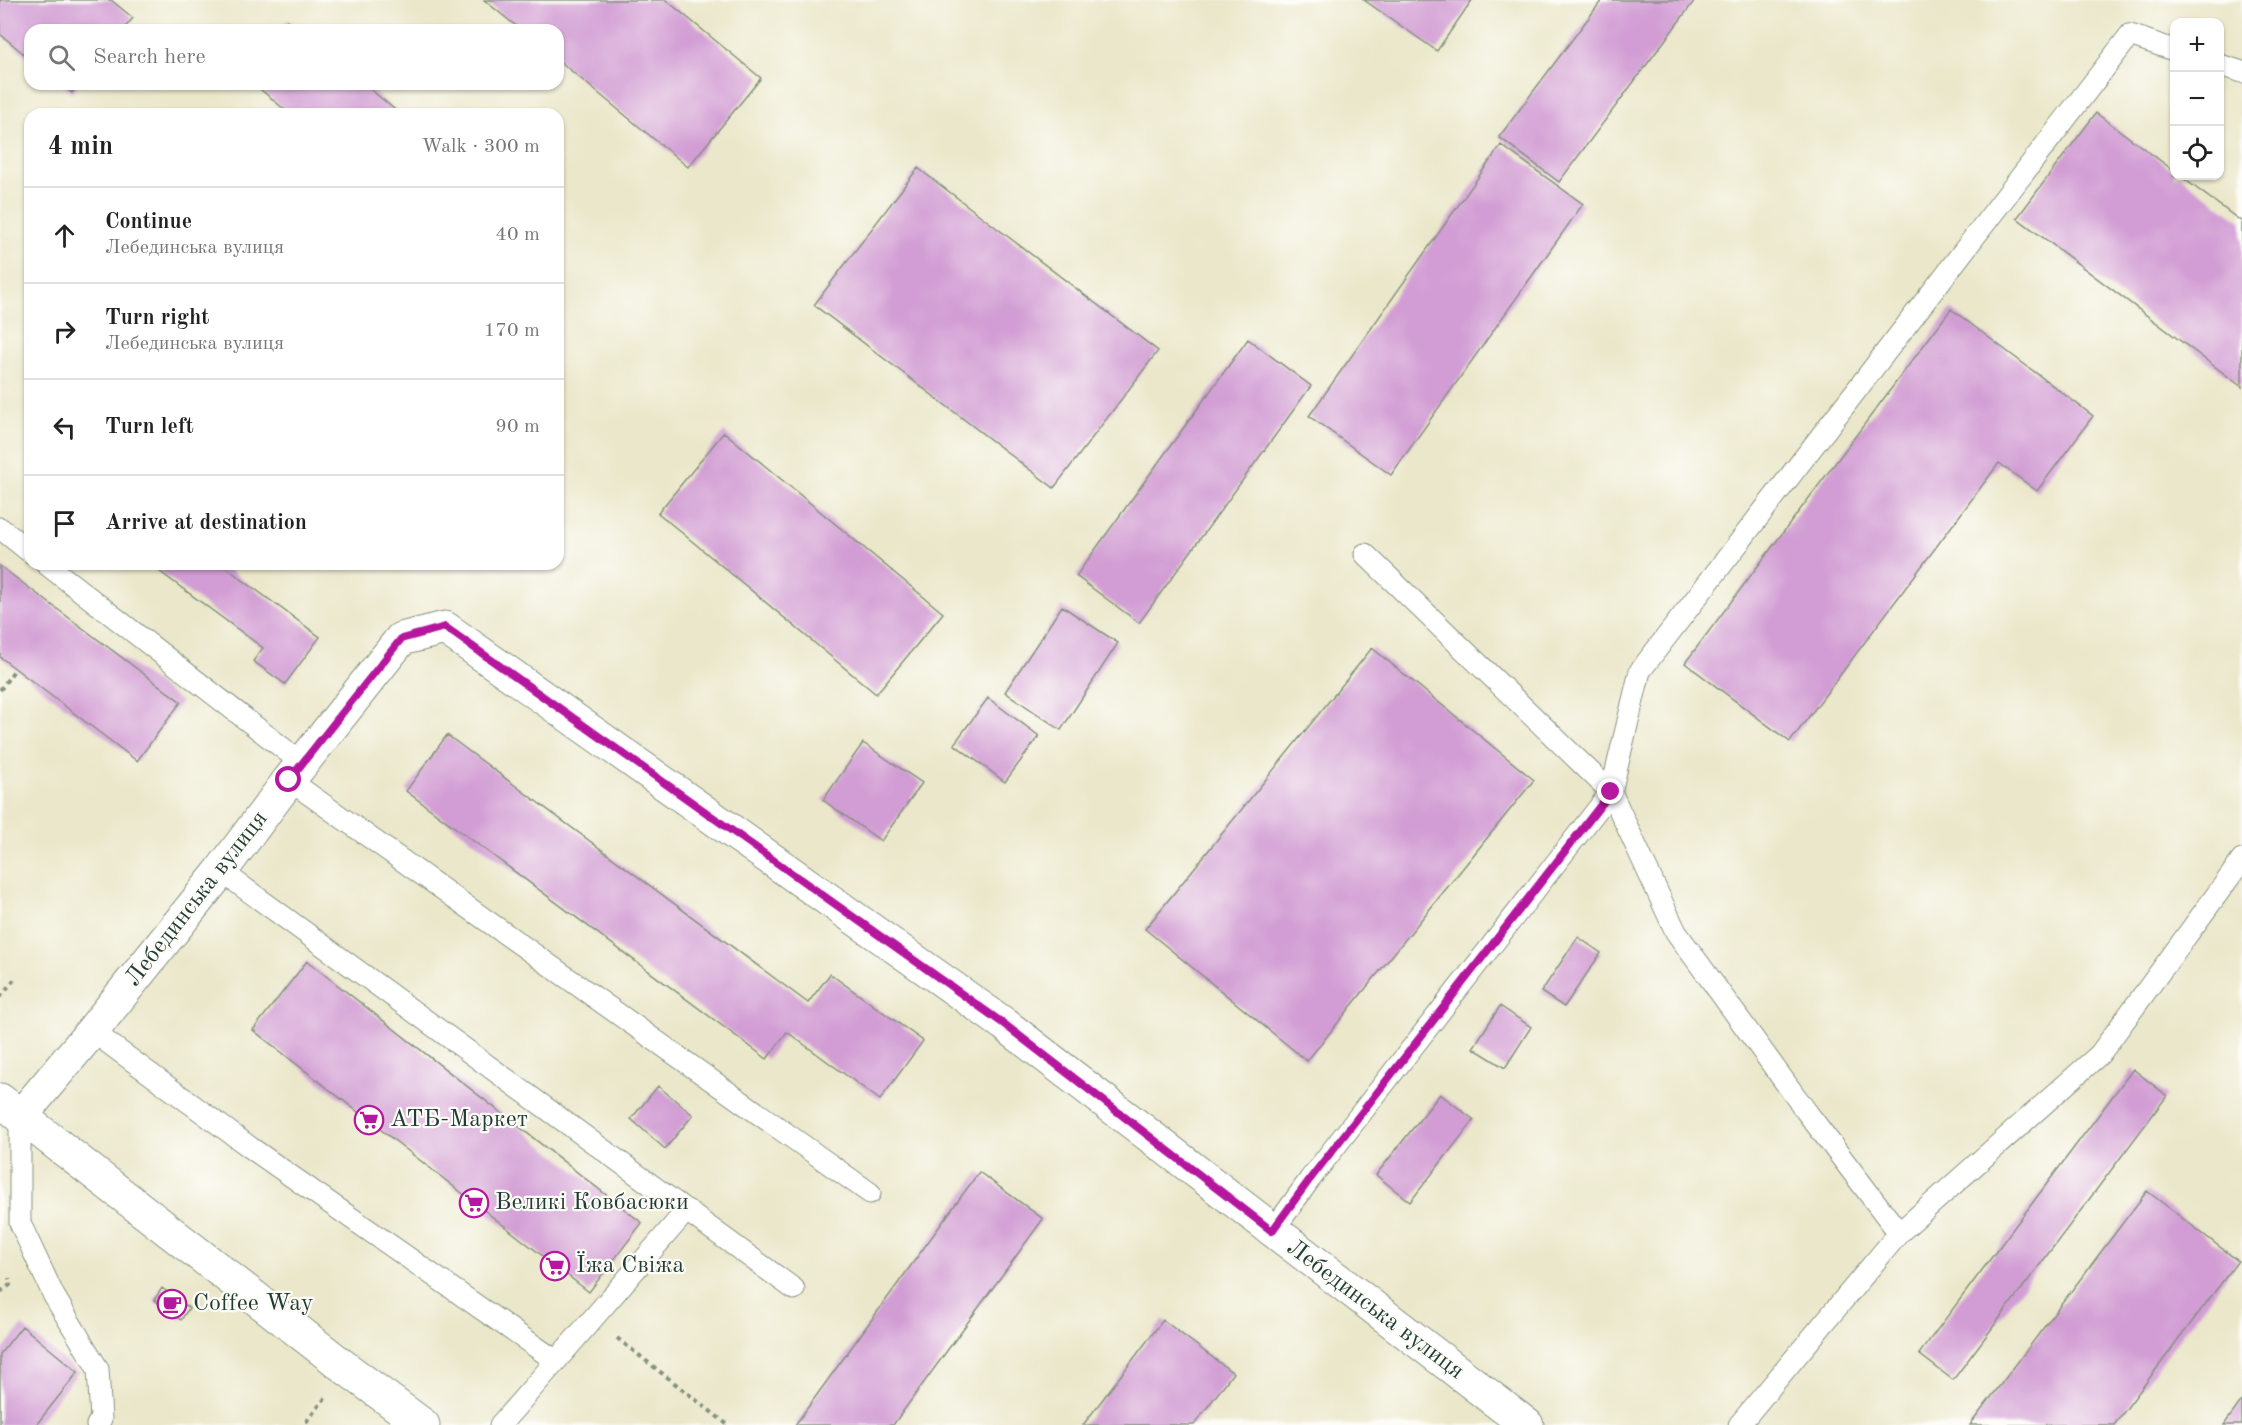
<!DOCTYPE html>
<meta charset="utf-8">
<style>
:root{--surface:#fff;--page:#f2f2f2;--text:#222;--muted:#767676;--line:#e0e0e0}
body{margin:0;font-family:"Old Standard TT",serif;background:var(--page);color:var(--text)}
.controls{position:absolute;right:18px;top:18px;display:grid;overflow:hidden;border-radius:12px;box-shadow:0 2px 4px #0004}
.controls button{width:54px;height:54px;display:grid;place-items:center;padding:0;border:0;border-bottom:2px solid var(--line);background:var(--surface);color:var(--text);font:30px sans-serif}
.stop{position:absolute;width:18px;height:18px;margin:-14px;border:4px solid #b5179e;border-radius:50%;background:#fff}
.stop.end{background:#b5179e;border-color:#fff;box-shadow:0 2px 6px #0008}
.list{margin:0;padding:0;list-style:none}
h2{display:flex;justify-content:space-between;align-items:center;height:78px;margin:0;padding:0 24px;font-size:26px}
h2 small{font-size:20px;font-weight:400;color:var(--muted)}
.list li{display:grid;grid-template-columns:39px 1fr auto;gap:18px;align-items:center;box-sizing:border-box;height:96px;padding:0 24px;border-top:2px solid var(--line)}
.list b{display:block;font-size:22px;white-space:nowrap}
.list p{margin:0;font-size:20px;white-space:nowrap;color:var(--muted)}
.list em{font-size:20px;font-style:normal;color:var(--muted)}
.icon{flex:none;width:33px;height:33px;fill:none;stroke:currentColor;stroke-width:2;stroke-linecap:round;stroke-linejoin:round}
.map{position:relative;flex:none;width:2242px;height:1425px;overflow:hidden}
.search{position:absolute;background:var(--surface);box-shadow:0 2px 4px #0004;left:24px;top:24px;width:540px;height:66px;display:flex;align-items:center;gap:15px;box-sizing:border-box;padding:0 21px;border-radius:18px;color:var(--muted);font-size:22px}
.panel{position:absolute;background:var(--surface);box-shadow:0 2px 4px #0004;left:24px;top:108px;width:540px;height:462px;border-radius:18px}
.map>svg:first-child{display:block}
.building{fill:#d29dd4}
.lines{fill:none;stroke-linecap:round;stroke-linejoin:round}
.lane-casing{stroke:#85927f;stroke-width:23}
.street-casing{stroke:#85927f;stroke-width:35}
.secondary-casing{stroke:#85927f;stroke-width:35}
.path{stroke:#85927f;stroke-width:4;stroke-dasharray:4.5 4.5;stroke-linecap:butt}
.lane{stroke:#fff;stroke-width:21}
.street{stroke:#fff;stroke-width:33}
.secondary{stroke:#fff;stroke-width:33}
.route{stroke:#b5179e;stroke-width:8}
.labels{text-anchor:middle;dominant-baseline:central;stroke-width:4.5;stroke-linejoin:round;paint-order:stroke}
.street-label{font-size:24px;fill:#1f3d34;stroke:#fdfcf7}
.poi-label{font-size:24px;fill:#1f3d34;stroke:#fdfcf7;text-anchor:start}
</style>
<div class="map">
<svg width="2242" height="1425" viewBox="0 0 2242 1425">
<rect width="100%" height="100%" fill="#fdfcf7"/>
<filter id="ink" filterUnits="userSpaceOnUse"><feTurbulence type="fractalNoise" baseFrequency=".0167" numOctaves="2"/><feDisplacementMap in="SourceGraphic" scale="12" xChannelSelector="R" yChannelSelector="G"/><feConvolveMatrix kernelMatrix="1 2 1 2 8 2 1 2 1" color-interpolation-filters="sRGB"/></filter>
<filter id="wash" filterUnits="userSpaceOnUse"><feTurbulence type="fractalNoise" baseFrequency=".008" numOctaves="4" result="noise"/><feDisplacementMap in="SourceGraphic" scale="24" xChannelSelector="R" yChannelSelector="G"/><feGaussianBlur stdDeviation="1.35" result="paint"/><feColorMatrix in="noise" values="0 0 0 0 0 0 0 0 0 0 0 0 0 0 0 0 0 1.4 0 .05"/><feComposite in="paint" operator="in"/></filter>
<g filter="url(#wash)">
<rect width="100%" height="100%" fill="#ebe7ca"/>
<g id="blocks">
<path class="building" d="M 0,0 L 111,0 L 133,18 L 123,30 L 30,30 L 30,59 L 0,34 Z
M 484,0 L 666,0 L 761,78 L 688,167 L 558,60 L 558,30 L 521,30 Z
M 1364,0 L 1472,0 L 1437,51 Z
M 1602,0 L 1695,0 L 1559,182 L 1499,137 Z
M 287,20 L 299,30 L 278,30 Z
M 61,84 L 79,84 L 72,93 Z
M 254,84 L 364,84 L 400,114 L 290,114 Z
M 2096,113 L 2174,171 L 2174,176 L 2180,176 L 2242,222 L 2242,387 L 2017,218 Z
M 1501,145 L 1583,204 L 1391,475 L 1309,416 Z
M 918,168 L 1158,351 L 1054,488 L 814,305 Z
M 1951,309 L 2093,416 L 2037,491 L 1999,463 L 1790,742 L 1685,663 Z
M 1248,339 L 1311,386 L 1139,623 L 1076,576 Z
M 724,432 L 943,613 L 876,694 L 658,513 Z
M 158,564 L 221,564 L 320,637 L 285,684 L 253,661 L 263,648 L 155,568 Z
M 0,566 L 181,702 L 137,761 L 0,657 Z
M 1062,606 L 1118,643 L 1061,730 L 1005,692 Z
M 1372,648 L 1534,780 L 1307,1061 L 1145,929 Z
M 988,698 L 1039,736 L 1005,782 L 954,744 Z
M 447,735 L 808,1003 L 830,974 L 923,1041 L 880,1100 L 787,1032 L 767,1059 L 406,791 Z
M 863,743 L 922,783 L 881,841 L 823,800 Z
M 1578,937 L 1601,953 L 1564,1007 L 1541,992 Z
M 307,961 L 642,1223 L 589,1292 L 253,1030 Z
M 1500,1006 L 1531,1027 L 1505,1068 L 1473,1048 Z
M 2133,1069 L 2167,1096 L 1953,1380 L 1919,1354 Z
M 658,1086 L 693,1115 L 665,1149 L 631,1119 Z
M 1440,1094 L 1474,1120 L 1410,1202 L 1376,1175 Z
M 979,1172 L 1043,1219 L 893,1425 L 795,1425 Z
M 2147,1191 L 2238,1261 L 2114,1425 L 1970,1425 Z
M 162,1288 L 189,1308 L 181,1320 L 154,1300 Z
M 1163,1320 L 1233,1373 L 1194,1425 L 1083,1425 Z
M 22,1326 L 78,1372 L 36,1425 L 0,1425 L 0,1354 Z
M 2242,1400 L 2242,1425 L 2224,1425 Z"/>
</g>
</g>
<g filter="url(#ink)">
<use href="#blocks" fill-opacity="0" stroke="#85927f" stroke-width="1.5"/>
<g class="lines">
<g class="lane-casing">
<path id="lane" d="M 2220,65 L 2242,72
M 0,528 L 30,552
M 1365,554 L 1611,792 L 1676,932 L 1806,1111 L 1899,1233
M 46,564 L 302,763
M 289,780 L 870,1193
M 221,871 L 794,1289
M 92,1031 L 251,1148 L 556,1361 L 500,1425
M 20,1117 L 20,1223 L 54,1296 L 98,1369 L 101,1419 L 97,1425
M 1273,1231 L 1310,1179 L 1611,792 L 1640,671 L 2130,35 L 2174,50
M 556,1361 L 687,1210
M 1739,1425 L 1899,1233 L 2100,1054 L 2242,860"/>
</g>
<g class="street-casing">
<path id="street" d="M 20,1117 L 92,1031 L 221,871 L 289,780 L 401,639 L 445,628 L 1004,1024 L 1527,1425"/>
</g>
<g class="secondary-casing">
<path id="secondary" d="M 0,1100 L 347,1369 L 423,1425"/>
</g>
<path class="path" d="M 0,690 L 15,669
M 0,997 L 17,976
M 0,1292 L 10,1285 L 9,1278
M 617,1338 L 728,1425
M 306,1422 L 326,1397"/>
<use href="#lane" class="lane"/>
<use href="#street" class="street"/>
<use href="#secondary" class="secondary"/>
</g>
</g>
<g class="lines" filter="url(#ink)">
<path class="route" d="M 289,780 L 401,639 L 445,627 L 1004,1024 L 1272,1231 L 1310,1179 L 1611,792"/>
</g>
<defs>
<g id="supermarket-ring" transform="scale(1.5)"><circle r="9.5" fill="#fdfcf7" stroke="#b5179e" stroke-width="1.5"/><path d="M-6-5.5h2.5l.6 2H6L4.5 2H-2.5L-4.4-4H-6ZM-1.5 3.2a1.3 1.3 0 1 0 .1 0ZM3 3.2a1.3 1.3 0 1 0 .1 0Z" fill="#b5179e"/></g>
<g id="cafe-ring" transform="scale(1.5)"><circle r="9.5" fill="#fdfcf7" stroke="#b5179e" stroke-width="1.5"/><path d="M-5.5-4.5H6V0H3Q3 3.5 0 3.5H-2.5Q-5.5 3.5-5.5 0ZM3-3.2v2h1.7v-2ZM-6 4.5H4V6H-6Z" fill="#b5179e"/></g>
</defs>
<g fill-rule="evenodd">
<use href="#supermarket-ring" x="369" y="1120"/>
<use href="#supermarket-ring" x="474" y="1203"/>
<use href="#supermarket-ring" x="555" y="1266"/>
<use href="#cafe-ring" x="172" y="1304"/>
</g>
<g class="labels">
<g class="street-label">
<text transform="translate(197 899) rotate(-52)">Лебединська вулиця</text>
<text transform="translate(1375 1310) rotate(37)">Лебединська вулиця</text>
</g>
<g class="poi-label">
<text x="390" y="1120">АТБ-Маркет</text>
<text x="495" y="1203">Великі Ковбасюки</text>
<text x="576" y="1266">Їжа Свіжа</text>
<text x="193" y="1304">Coffee Way</text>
</g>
</g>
</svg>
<div class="controls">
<button>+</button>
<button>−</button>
<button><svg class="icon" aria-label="locate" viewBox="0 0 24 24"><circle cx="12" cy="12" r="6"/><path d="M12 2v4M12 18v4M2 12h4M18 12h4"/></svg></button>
</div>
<div class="stop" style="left:289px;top:780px"></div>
<div class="stop end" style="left:1611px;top:792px"></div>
<div class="search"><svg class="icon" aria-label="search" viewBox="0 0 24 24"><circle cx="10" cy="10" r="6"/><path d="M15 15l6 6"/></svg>Search here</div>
<section class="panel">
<h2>4 min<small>Walk · 300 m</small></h2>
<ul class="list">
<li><svg class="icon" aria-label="ahead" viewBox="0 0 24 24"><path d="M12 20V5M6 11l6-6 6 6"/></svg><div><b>Continue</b><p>Лебединська вулиця</p></div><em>40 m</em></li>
<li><svg class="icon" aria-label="right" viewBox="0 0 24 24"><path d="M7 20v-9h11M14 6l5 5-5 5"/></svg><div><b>Turn right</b><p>Лебединська вулиця</p></div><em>170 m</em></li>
<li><svg class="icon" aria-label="left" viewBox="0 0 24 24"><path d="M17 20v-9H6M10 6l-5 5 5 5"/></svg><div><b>Turn left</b></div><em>90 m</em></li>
<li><svg class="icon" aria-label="arrive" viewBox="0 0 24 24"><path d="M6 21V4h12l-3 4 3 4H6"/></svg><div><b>Arrive at destination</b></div></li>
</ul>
</section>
</div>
